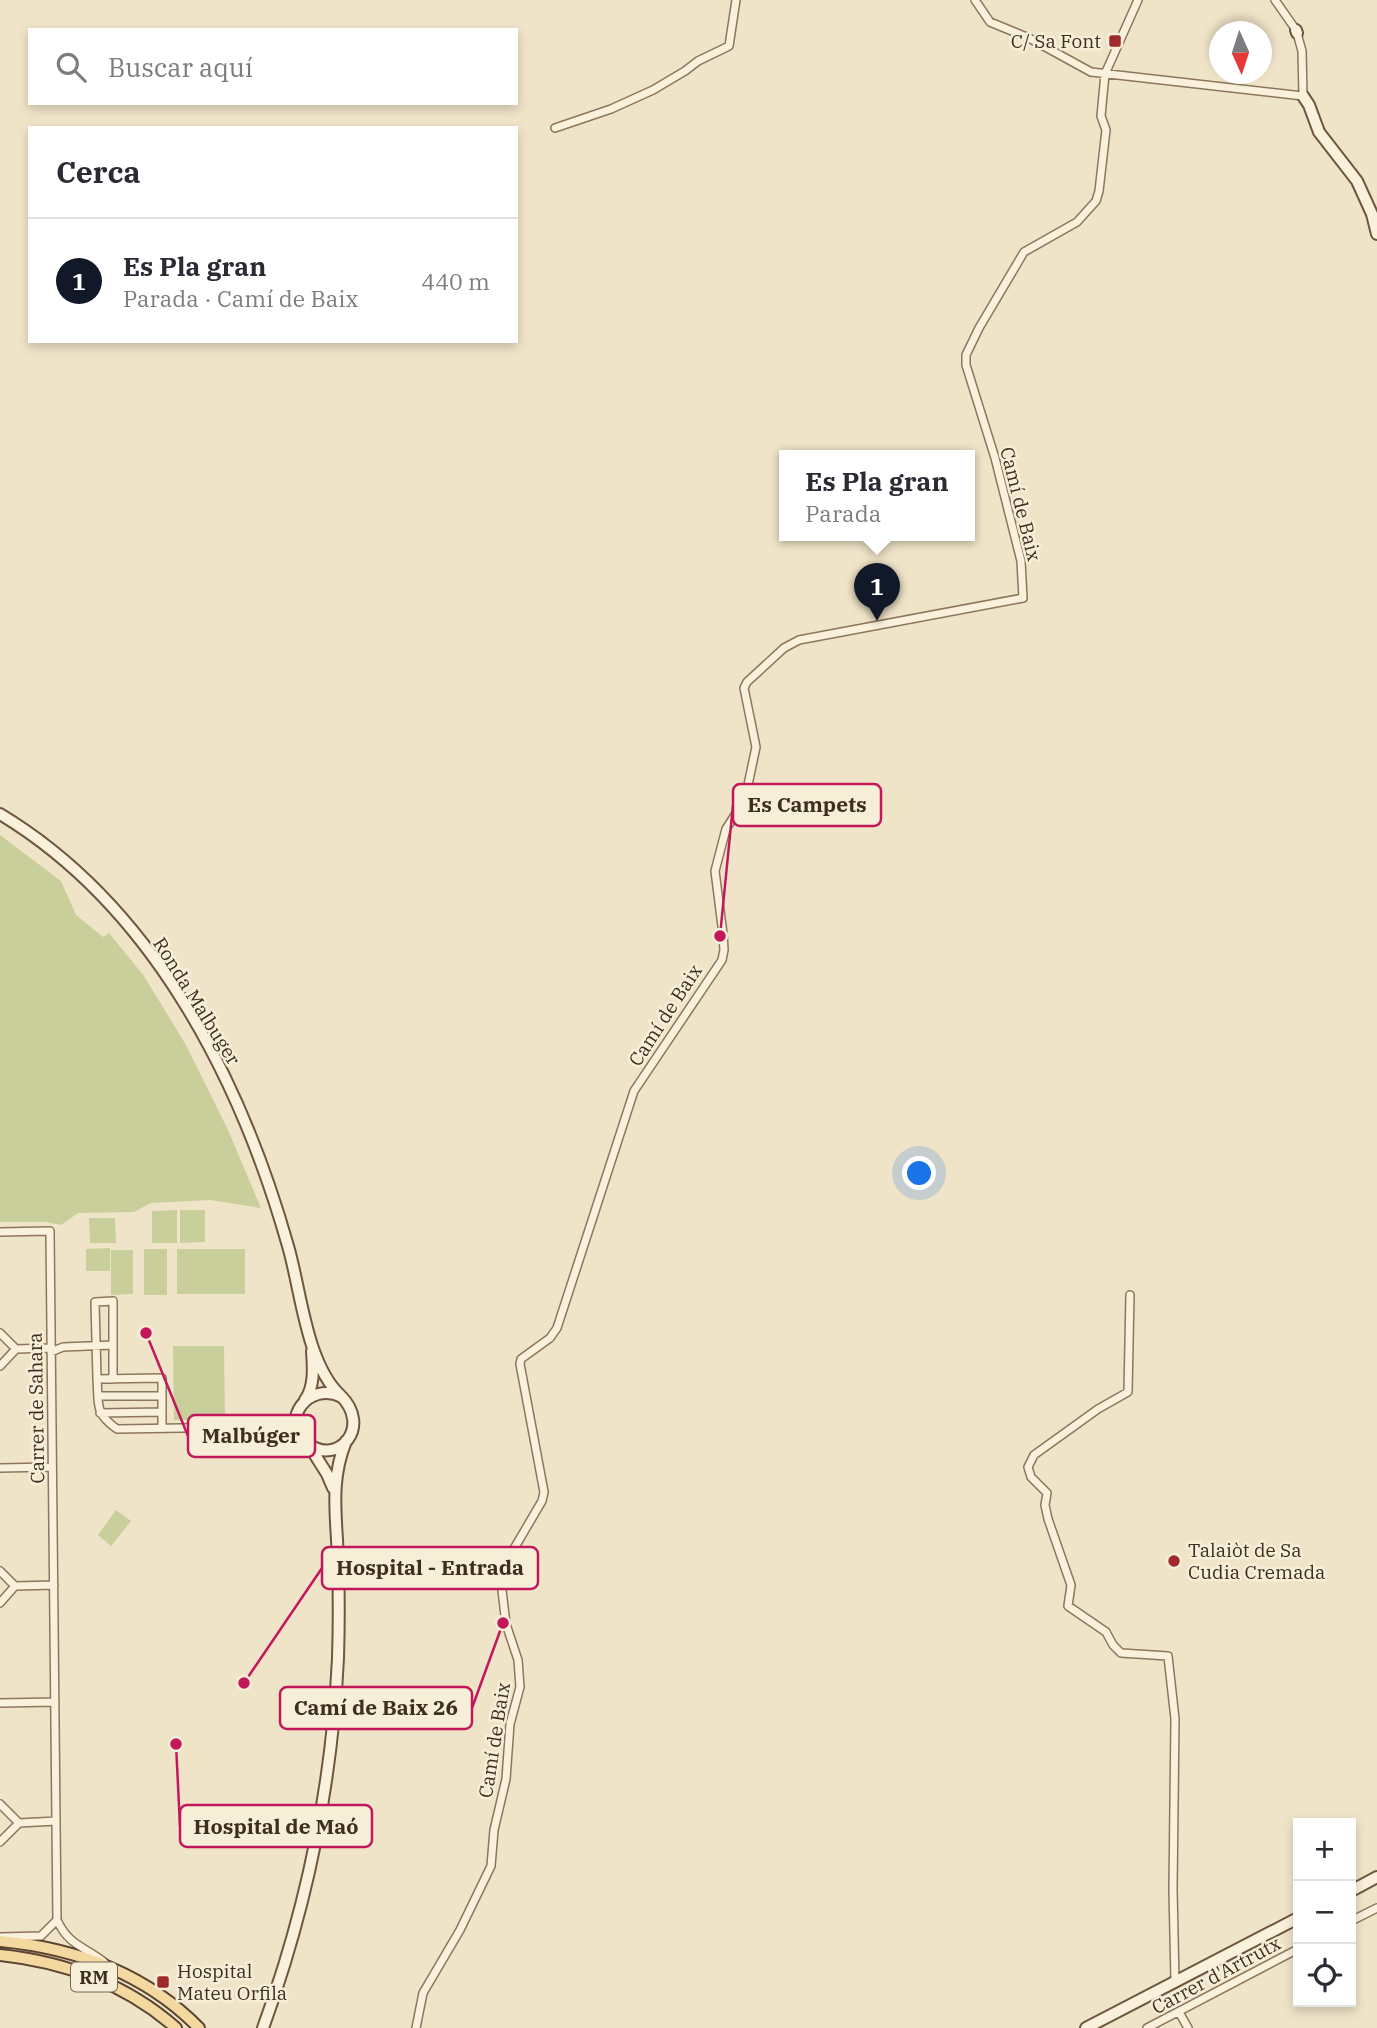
<!DOCTYPE html>
<html lang="es">
<meta charset="utf-8">
<style>
:root{--surface:#fff;--page:#f7f7f7;--text:#2b2b33;--muted:#7c7c81;--line:#e1e1e2;--accent:#111827}
body{margin:0;font-family:"IBM Plex Serif",serif;background:var(--page);color:var(--text)}
.controls{position:absolute;right:21px;bottom:21px;display:grid;overflow:hidden;border-radius:0px;box-shadow:0 4px 10px #0003}
.controls button{width:63px;height:63px;display:grid;place-items:center;padding:0;border:0;border-bottom:2px solid var(--line);background:var(--surface);color:var(--text);font:35px sans-serif}
.compass{position:absolute;left:1209px;top:21px;width:63px;height:63px;border-radius:50%;background:var(--surface);box-shadow:0 4px 10px #0003;rotate:177deg}
.you{position:absolute;left:920px;top:1174px;width:24px;height:24px;margin:-18px;border:5px solid #fff;border-radius:50%;background:#1a73e8;box-shadow:0 0 0 10px #1a73e833}
.badge{display:grid;place-items:center;width:46px;height:46px;border-radius:50%;background:var(--accent);color:#fff;font-size:23px;font-weight:700}
.pin{position:absolute;translate:-50% -58px;filter:drop-shadow(0 2px 4px #0008)}
.pin::after{content:'';position:absolute;top:37px;width:24px;height:21px;background:inherit;clip-path:polygon(0 0,100% 0,50% 100%)}
.popup{position:absolute;left:779px;top:450px;width:196px;height:91px;box-sizing:border-box;display:grid;place-content:center;border-radius:0px;background:var(--surface);filter:drop-shadow(0 2px 5px #0005);font-size:23px;white-space:nowrap;color:var(--muted)}
.popup b{font-size:26px;color:var(--text)}
.popup::after{content:'';position:absolute;left:50%;top:100%;margin-left:-14px;border:14px solid transparent;border-top-color:var(--surface)}
.list{margin:0;padding:0;list-style:none}
h2{display:flex;justify-content:space-between;align-items:center;height:91px;margin:0;padding:0 28px;font-size:30px}
h2 small{font-size:23px;font-weight:400;color:var(--muted)}
.list li{display:grid;grid-template-columns:46px 1fr auto;gap:21px;align-items:center;box-sizing:border-box;height:126px;padding:0 28px;border-top:2px solid var(--line)}
.list b{display:block;font-size:26px;white-space:nowrap}
.list p{margin:0;font-size:23px;white-space:nowrap;color:var(--muted)}
.list em{font-size:23px;font-style:normal;color:var(--muted)}
.icon{flex:none;width:38px;height:38px;fill:none;stroke:currentColor;stroke-width:2;stroke-linecap:round;stroke-linejoin:round}
.map{position:relative;flex:none;width:1377px;height:2028px;overflow:hidden}
.search{position:absolute;background:var(--surface);box-shadow:0 4px 10px #0003;left:28px;top:28px;width:490px;height:77px;display:flex;align-items:center;gap:18px;box-sizing:border-box;padding:0 24px;border-radius:0px;color:var(--muted);font-size:26px}
.panel{position:absolute;background:var(--surface);box-shadow:0 4px 10px #0003;left:28px;top:126px;width:490px;height:217px;border-radius:0px}
.map>svg:first-child{display:block}
.green{fill:#c9cf9b}
.lines{fill:none;stroke-linecap:round;stroke-linejoin:round}
.street-casing{stroke:#8d765c;stroke-width:10}
.secondary-casing{stroke:#6f573f;stroke-width:14}
.primary-casing{stroke:#5b4430;stroke-width:14}
.street{stroke:#faf1dc;stroke-width:7}
.secondary{stroke:#faf1dc;stroke-width:10}
.primary{stroke:#f3d9a0;stroke-width:10}
.poi-dot{fill:#9e2a2b;stroke:#f7eed8;stroke-width:2.5}
.labels{text-anchor:middle;dominant-baseline:central;stroke-width:5;stroke-linejoin:round;paint-order:stroke}
.shield{fill:#f7eed8;stroke:#756857;stroke-width:2}
.shield-label{font-size:18px;font-weight:bold;fill:#3d2e20}
.poi-label{font-size:19px;fill:#3d2e20;stroke:#f7eed8;text-anchor:start}
.street-label{font-size:19px;fill:#3d2e20;stroke:#f7eed8}
.leader{fill:none;stroke:#c2185b;stroke-width:2.5}
.callout-dot{fill:#c2185b;stroke:#f7eed8;stroke-width:2.5}
.callout{fill:#f7eed8;stroke:#c2185b;stroke-width:2.5}
.callout-label{font-size:21px;text-anchor:middle;font-weight:bold;fill:#3d2e20}
</style>
<div class="map">
<svg width="1377" height="2028" viewBox="0 0 1377 2028">
<rect width="100%" height="100%" fill="#f0e4c8"/>
<path class="green" d="M 0,835 L 61,881 L 76,915 L 103,937 L 109,933 L 144,976 L 186,1045 L 228,1130 L 261,1208 L 210,1200 L 151,1203 L 134,1212 L 78,1213 L 61,1225 L 46,1222 L 0,1222 Z
M 177,1210 L 177,1243 L 152,1243 L 152,1211 Z
M 180,1210 L 205,1210 L 205,1242 L 180,1243 Z
M 89,1218 L 115,1218 L 116,1243 L 90,1243 Z
M 110,1248 L 110,1271 L 86,1271 L 86,1249 Z
M 144,1249 L 167,1249 L 167,1295 L 144,1295 Z
M 177,1249 L 245,1249 L 245,1294 L 177,1294 Z
M 111,1250 L 133,1250 L 133,1294 L 111,1295 Z
M 173,1346 L 224,1346 L 225,1420 L 174,1420 Z
M 116,1510 L 131,1521 L 111,1546 L 98,1535 Z"/>
<g class="lines">
<g class="street-casing">
<path id="street" d="M 975,0 L 990,22 L 1029,38 L 1091,72 L 1303,96 L 1302,51 L 1297,33
M 1275,0 L 1296,30
M 555,128 L 611,109 L 653,90 L 685,71 L 698,61 L 729,46 L 736,0
M 0,1232 L 50,1231 L 57,1920 C 69,1946 84,1946 104,1962
M 1130,1295 L 1128,1392 L 1098,1409 L 1034,1455 L 1028,1467 L 1031,1477 L 1047,1493 L 1045,1505 L 1048,1519 L 1071,1585 L 1068,1606 L 1106,1632 L 1113,1645 L 1121,1653 L 1168,1656 L 1175,1719 L 1173,1889 L 1175,1982
M 0,1333 L 16,1349 L 0,1366
M 16,1349 L 51,1348
M 51,1352 L 63,1347 L 113,1345
M 97,1379 L 95,1302 L 113,1301 L 113,1379
M 98,1396 L 162,1396
M 100,1413 L 162,1412
M 162,1428 L 162,1378 L 97,1379 C 99,1404 94,1413 117,1429 L 248,1427
M 0,1468 L 52,1467
M 0,1571 L 15,1586 L 0,1603
M 15,1586 L 54,1585
M 0,1703 L 55,1702
M 0,1804 L 19,1823 L 0,1842
M 19,1823 L 56,1821
M 1351,1921 L 1377,1908
M 1,1937 L 41,1936 L 57,1920
M 1179,2012 L 1188,2028
M 416,2028 L 423,1993 L 460,1930 L 491,1866 L 494,1830 L 506,1779 L 510,1724 L 520,1687 L 518,1660 L 506,1624 L 501,1582 L 508,1559 L 542,1501 L 544,1492 L 520,1364 L 521,1359 L 550,1338 L 557,1328 L 634,1091 L 722,960 L 724,950 L 723,934 L 715,871 L 726,829 L 745,799 L 756,747 L 744,688 L 747,682 L 784,648 L 799,640 L 1023,598 L 1021,561 L 995,458 L 966,365 L 966,355 L 979,328 L 1024,252 L 1077,222 L 1096,201 L 1099,191 L 1106,130 L 1101,116 L 1105,74 L 1138,0
M 1147,2028 L 1298,1949"/>
</g>
<g class="secondary-casing">
<path id="secondary" d="M 1296,30 L 1297,33
M 1303,96 L 1309,105 L 1319,132 L 1357,181 L 1372,214 L 1377,234
M 0,814 C 153,906 241,1080 288,1246 C 301,1290 306,1363 340,1395 C 373,1427 338,1466 308,1444 C 278,1422 308,1380 342,1397
M 305,1400 C 315,1386 313,1367 312,1351
M 310,1447 L 327,1474 L 333,1488
M 1351,1891 L 1377,1877
M 263,2028 C 306,1910 332,1784 338,1658 C 339,1626 339,1594 338,1562 C 337,1518 329,1483 346,1441
M 1086,2028 L 1298,1918"/>
</g>
<g class="primary-casing">
<path id="primary" d="M 0,1941 C 75,1948 146,1974 199,2028
M 0,1955 C 66,1962 126,1984 176,2028"/>
</g>
<use href="#street" class="street"/>
<use href="#secondary" class="secondary"/>
<use href="#primary" class="primary"/>
</g>
<g class="poi-dot">
<rect x="1108" y="34" width="14" height="14" rx="3.5"/>
<circle cx="1174" cy="1561" r="7"/>
<rect x="156" y="1975" width="14" height="14" rx="3.5"/>
</g>
<g class="labels">
<rect class="shield" x="71" y="1962.5" width="46" height="29" rx="5"/>
<g class="shield-label">
<text x="94" y="1977">RM</text>
</g>
<g class="poi-label">
<text x="1101" y="41" text-anchor="end">C/ Sa Font</text>
<text x="1188" y="1550">Talaiòt de Sa<tspan x="1188" dy="22">Cudia Cremada</tspan></text>
<text x="177" y="1971">Hospital<tspan x="177" dy="22">Mateu Orfila</tspan></text>
</g>
<g class="street-label">
<text transform="translate(1021 504) rotate(76)">Camí de Baix</text>
<text transform="translate(197 1001) rotate(58)">Ronda Malbuger</text>
<text transform="translate(665 1015) rotate(-57)">Camí de Baix</text>
<text transform="translate(36 1408) rotate(-91)">Carrer de Sahara</text>
<text transform="translate(494 1740) rotate(-81)">Camí de Baix</text>
<text transform="translate(1216 1975) rotate(-28)">Carrer d'Artrutx</text>
</g>
</g>
<path class="leader" d="M720 936L733 805M146 1333L188 1436M244 1683L322 1568M503 1623L472 1708M176 1744L180 1826"/>
<g class="callout-dot">
<circle cx="720" cy="936" r="7"/>
<circle cx="146" cy="1333" r="7"/>
<circle cx="244" cy="1683" r="7"/>
<circle cx="503" cy="1623" r="7"/>
<circle cx="176" cy="1744" r="7"/>
</g>
<g class="callout">
<rect x="733" y="784" width="148" height="42" rx="7"/>
<rect x="188" y="1415" width="127" height="42" rx="7"/>
<rect x="322" y="1547" width="216" height="42" rx="7"/>
<rect x="280" y="1687" width="192" height="42" rx="7"/>
<rect x="180" y="1805" width="192" height="42" rx="7"/>
</g>
<g class="callout-label">
<text x="807" y="812">Es Campets</text>
<text x="251" y="1443">Malbúger</text>
<text x="430" y="1575">Hospital - Entrada</text>
<text x="376" y="1715">Camí de Baix 26</text>
<text x="276" y="1834">Hospital de Maó</text>
</g>
</svg>
<div class="controls">
<button>+</button>
<button>−</button>
<button><svg class="icon" aria-label="locate" viewBox="0 0 24 24"><circle cx="12" cy="12" r="6"/><path d="M12 2v4M12 18v4M2 12h4M18 12h4"/></svg></button>
</div>
<svg class="compass" viewBox="-18 -18 36 36"><path d="M0-13l5 13h-10z" fill="#e53935"/><path d="M0 13l5-13h-10z" fill="#7c7c81"/></svg>
<div class="you"></div>
<div class="pin badge" style="left:877px;top:621px">1</div>
<div class="popup"><b>Es Pla gran</b>Parada</div>
<div class="search"><svg class="icon" aria-label="search" viewBox="0 0 24 24"><circle cx="10" cy="10" r="6"/><path d="M15 15l6 6"/></svg>Buscar aquí</div>
<section class="panel">
<h2>Cerca<small></small></h2>
<ul class="list">
<li><span class="badge">1</span><div><b>Es Pla gran</b><p>Parada · Camí de Baix</p></div><em>440 m</em></li>
</ul>
</section>
</div>
